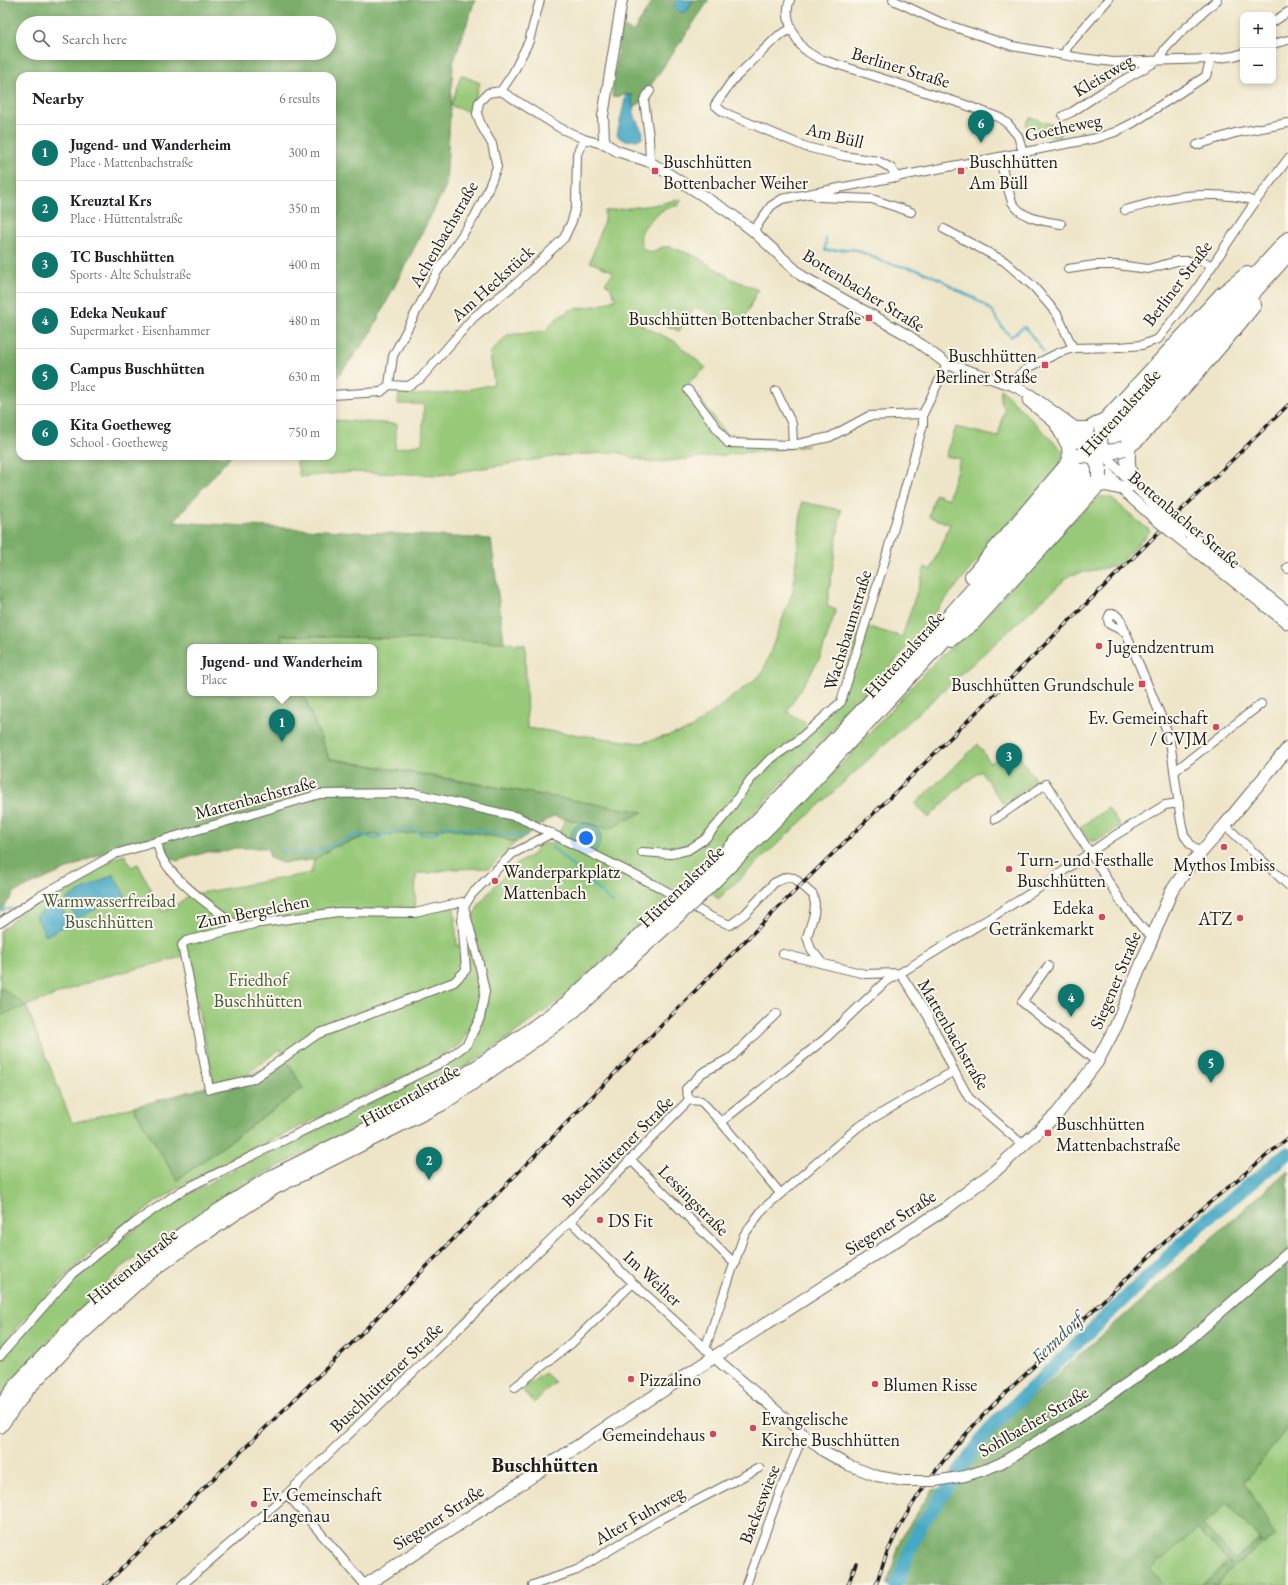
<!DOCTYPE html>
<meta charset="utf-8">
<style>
:root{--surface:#fff;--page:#f6f6f6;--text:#202124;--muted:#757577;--line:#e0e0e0;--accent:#0f766e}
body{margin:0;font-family:"EB Garamond",serif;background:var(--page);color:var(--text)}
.controls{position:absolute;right:12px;top:12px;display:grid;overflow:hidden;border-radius:8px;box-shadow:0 2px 6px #0003}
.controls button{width:36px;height:36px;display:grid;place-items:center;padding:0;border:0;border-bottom:1px solid var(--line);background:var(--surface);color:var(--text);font:20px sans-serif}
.you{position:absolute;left:586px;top:838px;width:14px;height:14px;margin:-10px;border:3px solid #fff;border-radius:50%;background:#1a73e8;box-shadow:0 0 0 6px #1a73e833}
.badge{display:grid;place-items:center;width:26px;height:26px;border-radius:50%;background:var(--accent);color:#fff;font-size:13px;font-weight:700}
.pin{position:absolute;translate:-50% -33px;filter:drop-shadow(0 1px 2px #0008)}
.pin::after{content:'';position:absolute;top:21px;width:14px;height:12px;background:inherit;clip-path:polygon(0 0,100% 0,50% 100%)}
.popup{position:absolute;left:187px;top:644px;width:190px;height:52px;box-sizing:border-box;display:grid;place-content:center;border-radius:8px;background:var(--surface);filter:drop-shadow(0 1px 3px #0005);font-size:13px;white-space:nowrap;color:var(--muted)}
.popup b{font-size:15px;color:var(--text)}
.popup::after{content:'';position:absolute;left:50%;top:100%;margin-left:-8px;border:8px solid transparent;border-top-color:var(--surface)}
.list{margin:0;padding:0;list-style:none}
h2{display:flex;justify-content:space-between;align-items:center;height:52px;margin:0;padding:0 16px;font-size:17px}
h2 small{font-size:13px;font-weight:400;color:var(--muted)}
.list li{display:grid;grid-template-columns:26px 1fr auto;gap:12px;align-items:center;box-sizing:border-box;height:56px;padding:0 16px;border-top:1px solid var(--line)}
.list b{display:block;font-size:15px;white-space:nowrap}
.list p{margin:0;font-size:13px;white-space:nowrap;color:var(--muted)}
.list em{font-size:13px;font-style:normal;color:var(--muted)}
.icon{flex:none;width:22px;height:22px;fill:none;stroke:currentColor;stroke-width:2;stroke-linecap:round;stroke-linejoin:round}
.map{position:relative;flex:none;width:1288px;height:1585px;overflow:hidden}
.search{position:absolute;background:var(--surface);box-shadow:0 2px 6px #0003;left:16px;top:16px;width:320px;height:44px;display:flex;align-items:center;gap:10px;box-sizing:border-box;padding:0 14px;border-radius:22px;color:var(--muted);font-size:15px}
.panel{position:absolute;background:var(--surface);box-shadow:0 2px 6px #0003;left:16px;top:72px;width:320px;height:388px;border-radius:12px}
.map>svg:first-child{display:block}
.green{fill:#98c979;stroke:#5a724a;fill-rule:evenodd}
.forest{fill:#7aad69;stroke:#4b6442;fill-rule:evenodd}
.water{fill:#45a8c5;stroke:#306270}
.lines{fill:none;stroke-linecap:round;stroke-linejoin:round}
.stream{stroke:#45a8c5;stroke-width:2}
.river{stroke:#45a8c5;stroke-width:13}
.minor-casing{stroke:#666258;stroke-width:10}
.tertiary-casing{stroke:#666258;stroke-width:12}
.secondary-casing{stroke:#666258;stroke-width:14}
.trunk-casing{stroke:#666258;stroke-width:16}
.minor{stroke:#fff;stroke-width:8}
.tertiary{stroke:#fff;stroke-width:10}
.secondary{stroke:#fff;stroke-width:12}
.trunk{stroke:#fff;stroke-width:14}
.rail-casing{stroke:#1c1c1c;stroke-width:3.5}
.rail{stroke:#fbf7ec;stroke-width:2;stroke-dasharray:6;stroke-linecap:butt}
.tertiary-bridge-casing{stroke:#666258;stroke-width:12;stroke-linecap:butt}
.trunk-bridge-casing{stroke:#666258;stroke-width:16;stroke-linecap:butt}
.tertiary-bridge{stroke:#fff;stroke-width:10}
.trunk-bridge{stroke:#fff;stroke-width:14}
.poi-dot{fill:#d1495b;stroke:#fbf7ec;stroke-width:1.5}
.labels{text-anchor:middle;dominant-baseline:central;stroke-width:4;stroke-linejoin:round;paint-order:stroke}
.street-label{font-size:18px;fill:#1c1c1c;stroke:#fbf7ec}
.poi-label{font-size:18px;fill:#1c1c1c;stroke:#fbf7ec;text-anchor:start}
.park-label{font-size:18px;fill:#47593d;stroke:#fbf7ec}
.water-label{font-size:19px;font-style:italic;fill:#2e5b68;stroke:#fbf7ec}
.quarter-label{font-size:20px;font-weight:bold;fill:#1c1c1c;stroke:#fbf7ec}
</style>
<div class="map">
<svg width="1288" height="1585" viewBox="0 0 1288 1585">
<rect width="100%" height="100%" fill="#fbf7ec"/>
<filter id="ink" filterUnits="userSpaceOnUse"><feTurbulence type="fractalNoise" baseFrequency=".025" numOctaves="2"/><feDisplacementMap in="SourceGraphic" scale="8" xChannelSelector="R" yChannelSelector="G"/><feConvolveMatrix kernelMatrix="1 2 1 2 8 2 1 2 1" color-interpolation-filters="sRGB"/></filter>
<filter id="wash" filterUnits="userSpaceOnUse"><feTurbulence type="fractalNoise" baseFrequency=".012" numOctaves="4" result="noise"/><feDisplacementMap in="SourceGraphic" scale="16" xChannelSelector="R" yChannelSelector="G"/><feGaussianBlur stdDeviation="0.9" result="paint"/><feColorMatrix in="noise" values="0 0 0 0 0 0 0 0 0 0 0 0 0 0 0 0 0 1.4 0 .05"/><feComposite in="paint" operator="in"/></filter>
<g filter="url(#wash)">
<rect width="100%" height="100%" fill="#eee5c8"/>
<path class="green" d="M 461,75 L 480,83 L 470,112 L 451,106 Z
M 1030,118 L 1038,119 L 1042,122 L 1062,126 L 1060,138 L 1038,134 L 1038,130 L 1029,128 L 1026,125 L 1027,121 Z
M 682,199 L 678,206 C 663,206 648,220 641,233 C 640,236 641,242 641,246 L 649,253 L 663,247 L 671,247 L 697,257 L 732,279 L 758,290 L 740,327 L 695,307 L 679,331 L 644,316 L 641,325 L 674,341 L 706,368 L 688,383 L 726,434 L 808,446 L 650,463 L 617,452 L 558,456 L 440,475 L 353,472 L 300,477 L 295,456 L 332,456 L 332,420 L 397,424 L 395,449 L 422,444 L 424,404 L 398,404 L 399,392 L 408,388 L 413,395 L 452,393 L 494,384 L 490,353 L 507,335 L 545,331 L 556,319 L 570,310 L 600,305 L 616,299 L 610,287 L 605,283 L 614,272 L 590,262 L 604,221 L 605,211 L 653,205 Z
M 1001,389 L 1064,452 L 1059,466 L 975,563 L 899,657 L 818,745 L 723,845 L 657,910 L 566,995 L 493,1049 L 411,1100 L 249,1181 L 122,1267 L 38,1350 L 0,1398 L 0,1360 L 44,1309 L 106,1250 L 161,1211 L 223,1175 L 442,1068 L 467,1051 L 480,1031 L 489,996 L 483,965 L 471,926 L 472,918 L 480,903 L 496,884 L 517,864 L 535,853 L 538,845 L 555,843 L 566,818 L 609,829 L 642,812 L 329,758 L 303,693 L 374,693 L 374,647 L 285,647 L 281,635 L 504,642 L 525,645 L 527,728 L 641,743 L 689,730 L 762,674 L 793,591 L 802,502 L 841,510 L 827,606 L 836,610 L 820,658 L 787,711 L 808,725 L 833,708 L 862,625 L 902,637 L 925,567 L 931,570 L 950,524 L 929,517 L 935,494 L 948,499 L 960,459 L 946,456 L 956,427 L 998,437 L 1005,408 L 1000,402 Z
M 1100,496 L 1111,498 L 1150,531 L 1119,565 L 1070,575 L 913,718 L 718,899 L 712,893 L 831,776 L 926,671 L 995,605 L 1068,525 Z
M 978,744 L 990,763 L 1014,748 L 1036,781 L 1003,804 L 981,771 L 957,789 L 929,818 L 915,804 Z
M 1108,808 L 1120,826 C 1114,830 1096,845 1089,840 C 1085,837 1083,831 1080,827 Z
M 449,828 L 502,838 L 515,843 L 490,868 L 451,869 L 429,873 L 416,873 L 415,909 L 358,911 L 345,914 L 454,907 L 457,946 L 469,944 L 477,976 L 481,999 L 474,1022 L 460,1044 L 436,1061 L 202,1174 L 156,1202 L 89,1253 L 17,1327 L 0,1349 L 0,931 L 27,908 L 115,858 L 125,855 L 131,867 L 138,864 L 163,912 L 178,904 L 189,895 L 311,873 L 314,860 L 332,848 L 369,835 L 405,834 ZM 187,954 L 214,1085 L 243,1077 L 280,1049 L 303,1088 L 177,1180 L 133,1107 L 72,1123 L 26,1006 L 100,978 L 178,958 Z
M 545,1373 L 555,1382 L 534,1403 L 521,1389 Z
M 1288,1427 L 1288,1585 L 1214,1585 L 1232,1568 L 1228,1562 L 1202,1585 L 1164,1585 L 1149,1569 L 1198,1529 L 1234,1567 L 1261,1545 L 1259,1541 L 1235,1559 L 1203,1525 L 1228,1503 L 1263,1544 L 1275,1537 L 1245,1482 Z"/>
<path class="forest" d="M 0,0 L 475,0 L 453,64 L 446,186 L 369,336 L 332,384 L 332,76 L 20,76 L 20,456 L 231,456 L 173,522 L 491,539 L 504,642 L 281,635 L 285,647 L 190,647 L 190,693 L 303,693 L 329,759 L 643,812 L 609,829 L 553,816 L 515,843 L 502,838 L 449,828 L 405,834 L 369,835 L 332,848 L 314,860 L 282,863 L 270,858 L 268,848 L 235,848 L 222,852 L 207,852 L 177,861 L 163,854 L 161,836 L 114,848 L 15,892 L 0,913 ZM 23,23 L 329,23 L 329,53 L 23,53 Z
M 653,0 L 678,0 L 674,5 L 687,11 L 693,0 L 709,0 L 649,88 L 644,100 L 632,109 L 632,95 L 626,95 L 612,97 L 621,25 L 633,32 Z
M 0,986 L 26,1006 L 0,1016 Z
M 287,1061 L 303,1088 L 177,1180 L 133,1107 L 243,1077 Z
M 1288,1170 L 1288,1427 L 1245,1482 L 1276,1537 L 1263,1544 L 1228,1503 L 1203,1525 L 1235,1559 L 1259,1541 L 1261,1545 L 1234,1567 L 1198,1529 L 1150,1569 L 1164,1585 L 887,1585 L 901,1538 L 932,1490 L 952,1486 L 994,1431 Z
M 1228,1562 L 1232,1568 L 1214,1585 L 1202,1585 Z"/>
<path class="water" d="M 678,0 L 693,0 L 687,11 L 681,13 L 673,5 Z
M 626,95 L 632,95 C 632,110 635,120 643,132 L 642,138 C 634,141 623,143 617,135 Z
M 113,874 L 128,901 L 117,907 L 112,901 L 77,919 L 66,899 Z
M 59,903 L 70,923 L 46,936 L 35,916 Z"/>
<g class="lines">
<path class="stream" d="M 826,238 L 825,251 L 848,249 L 857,250 L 883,262 L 919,270 L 942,280 L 955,289 L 976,299 L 992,311 L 1002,327 L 1011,337 L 1022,328 L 1025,327 L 1044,352
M 552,847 L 613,903
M 279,852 L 317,851 L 360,834 L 375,839 L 390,832 L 413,829 L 422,835 L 434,834 L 444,826 L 526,837
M 0,911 L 6,909 L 14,909"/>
<path class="river" d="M 896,1585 L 918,1530 L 989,1429 L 1207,1219 L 1288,1153"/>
</g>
</g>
<g filter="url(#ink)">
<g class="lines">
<g class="minor-casing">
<path id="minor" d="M 790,0 C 783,15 793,35 802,47 C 806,52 814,56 820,59 L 963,104 L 1000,118 L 1008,124 L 1018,136 L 1023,152
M 893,0 L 942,23 L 1012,46 L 1081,58 L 1113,62 L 1211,59 L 1234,56 L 1243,53
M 1273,22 L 1288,12
M 791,29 L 778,36 L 732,81 L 715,105 L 723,112 L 806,147 L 844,156 L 878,161 L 891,168 L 897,178
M 1273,44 L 1288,40
M 1064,55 L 1068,46 L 1108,0
M 501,91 L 560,128 L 584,139 L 609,146
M 650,91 L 644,100 L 649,137 L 650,162
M 1063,116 L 1072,112 L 1104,91 L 1159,60 L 1165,49 L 1179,34 L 1217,0
M 1197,145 L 1235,133 L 1288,123
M 999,158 L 1012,202 C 1022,219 1043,221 1061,224
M 812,194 L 819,197 L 872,199 L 911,212
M 1125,210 C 1141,206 1157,201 1173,198 C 1193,194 1237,193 1255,202
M 944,229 L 1004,261 L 1034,287 L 1057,314 L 1073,348
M 753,231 L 771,206 L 782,199 L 1097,138 L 1115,132 L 1133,123 L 1206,76 L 1211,59
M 1068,269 L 1095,265 L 1118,265 L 1148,269 L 1177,261 L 1203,261 L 1212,266
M 389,385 L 393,356 L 437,272 L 475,216 L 486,194 L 497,167 L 492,144 L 482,127 L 477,114 L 479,102 L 488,93 L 501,91 L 513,73 L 529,41 L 540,0
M 1012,385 L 1020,374 L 1030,367 L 1058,353 L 1073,348 L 1120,347 L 1142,345 L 1158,339 L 1196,290 L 1255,202 L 1288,159
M 688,390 L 728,443 L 793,445 L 830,437 L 869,416 L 923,414
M 776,391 L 792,424 L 793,445
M 332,395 L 381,392 L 389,385 L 408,386 L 420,379 L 474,317 L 518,282 L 564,238 L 572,221 L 576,206 L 577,154 L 584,139
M 1288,567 L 1287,568 L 1288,569
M 1125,632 L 1109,624 L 1108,619 L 1110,614 L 1115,614 L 1120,619 L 1168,733 L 1171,748 L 1181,821 L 1184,835 L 1191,845 L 1200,853
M 1175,771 L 1261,704
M 995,819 L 1046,784 L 1124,906 L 1144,930 L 1153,936
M 1225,825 L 1288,885
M 157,841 C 158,846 159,851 161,856 C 174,882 216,910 240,928
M 642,852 L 670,854 L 688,850 L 705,839 L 727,813 L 750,780 L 769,760 L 797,741 L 841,702 L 885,560 L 923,425 L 923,414 L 947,364
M 462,902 L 464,907 L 462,918 L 466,970 L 454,982 L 318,1034 L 253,1079 L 209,1089 L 188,974 L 182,945 L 186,941 L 254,924 L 338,912 L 415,913 Z
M 0,923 L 38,897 L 115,854 L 320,794 L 414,793 L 518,817 L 659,887 L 711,917 L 730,925 L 745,914 L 774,883 L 786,877 L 794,878 L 813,895 L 815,904 L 814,914 L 807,937 L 811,949 L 823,964
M 783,954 L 865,974 L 900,973 L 928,1016 L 954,1071 L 969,1098 L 1023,1145
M 1048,966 L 1022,1002 L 1097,1062
M 689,1100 L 686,1089 L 702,1073 L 732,1057 L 777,1013
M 721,1122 L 826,1038 L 884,983 L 1039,888 L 1114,836 L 1165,805 L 1179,803
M 630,1159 L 735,1264
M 570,1221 L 633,1283 L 708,1351
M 705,1349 L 744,1235 L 763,1209 L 858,1127 L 954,1071
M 0,1356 L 72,1274 L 136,1222 L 181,1191 L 443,1062 L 467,1044 L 480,1018 L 485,991 L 478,959 L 464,907 L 472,894 L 512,854 L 552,833
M 515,1387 L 572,1343 L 633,1283
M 287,1494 L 365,1585
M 182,1585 L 287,1494 L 570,1221 L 689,1100 L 701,1101 L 721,1122 L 780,1193
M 533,1585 L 577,1570 L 661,1519 L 759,1468
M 746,1585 L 780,1492 L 803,1435"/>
</g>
<g class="tertiary-casing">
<path id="tertiary" d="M 622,0 L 603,116 L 604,140 L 609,146 L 617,151 L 650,162 L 730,213 L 753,231 L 802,276 L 909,336 L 947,364 L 1012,385 L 1031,395 L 1078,429 L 1091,442
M 1028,401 L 1086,449
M 1112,463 L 1141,492 L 1161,511
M 1105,470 L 1119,487 L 1153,517
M 1189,534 L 1288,612
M 1180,539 L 1288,624
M 714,1357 L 823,1451 L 848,1465 L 877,1476 L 904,1481
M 987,1469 L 1001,1463 L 1078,1417 L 1188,1341 L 1288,1253"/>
</g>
<g class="secondary-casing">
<path id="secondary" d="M 366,1585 L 714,1357 L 945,1209 L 995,1171 L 1057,1114 L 1097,1062 L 1116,1026 L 1171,892 L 1189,866 L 1225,825 L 1288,748"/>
</g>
<g class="trunk-casing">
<path id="trunk" d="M 1058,426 L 1069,446 L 1070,461
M 1078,429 L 1089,429 L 1106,419 L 1222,294 L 1247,274
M 1129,446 C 1126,460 1128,471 1132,484
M 1124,448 C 1139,442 1151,424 1162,412 C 1193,377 1225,342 1254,305
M 1098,485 L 1106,484 L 1119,487
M 972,576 L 1070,461 L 1079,456
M 952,639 L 973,623 L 1098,485 L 1099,477
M 694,886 L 788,789 L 921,648 L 1090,457 L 1288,239
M 701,894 L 799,796 L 925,660 L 1288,254
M 0,1408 L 19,1382 L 68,1331 L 136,1269 L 183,1234 L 270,1178 L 438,1094 L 525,1034 L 566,1004
M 0,1426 L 27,1389 L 75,1339 L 143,1277 L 190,1243 L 275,1187 L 443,1103 L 531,1042 L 572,1012"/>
</g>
<use href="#minor" class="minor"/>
<use href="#tertiary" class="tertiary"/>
<use href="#secondary" class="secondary"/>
<use href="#trunk" class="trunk"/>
<g class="rail-casing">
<path id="rail" d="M 105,1585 L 353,1342 L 696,990 L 801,885 L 1288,405
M 848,1585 L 856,1563
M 876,1585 C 896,1514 945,1454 996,1402 L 1185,1223 L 1288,1138"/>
</g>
<use href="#rail" class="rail"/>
<g class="tertiary-bridge-casing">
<path id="tertiary-bridge" d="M 1091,442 L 1112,463
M 1161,511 L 1189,534
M 1153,517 L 1180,539
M 904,1481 L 935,1481 L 965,1476 L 987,1469"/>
</g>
<g class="trunk-bridge-casing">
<path id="trunk-bridge" d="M 1102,430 L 1100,438 L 1101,452 L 1115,451 L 1124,448
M 1079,456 L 1088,455 L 1095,458 L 1099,468 L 1099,477
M 566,1004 L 694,886
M 572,1012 L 701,894"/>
</g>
<use href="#tertiary-bridge" class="tertiary-bridge"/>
<use href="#trunk-bridge" class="trunk-bridge"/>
</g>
</g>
<g class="poi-dot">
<rect x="651" y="167" width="8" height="8" rx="2"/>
<rect x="957" y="167" width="8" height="8" rx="2"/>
<rect x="865" y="314" width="8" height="8" rx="2"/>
<rect x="1041" y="361" width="8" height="8" rx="2"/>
<circle cx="1099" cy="646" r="4"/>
<rect x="1138" y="680" width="8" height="8" rx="2"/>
<circle cx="1216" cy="727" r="4"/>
<circle cx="1224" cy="847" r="4"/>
<circle cx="1009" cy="869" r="4"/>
<circle cx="495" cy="881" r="4"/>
<circle cx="1102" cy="917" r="4"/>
<circle cx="1240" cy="918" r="4"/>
<rect x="1044" y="1129" width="8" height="8" rx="2"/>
<circle cx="600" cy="1220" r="4"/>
<circle cx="631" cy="1379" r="4"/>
<circle cx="875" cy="1384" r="4"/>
<circle cx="753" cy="1428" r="4"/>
<circle cx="713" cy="1434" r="4"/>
<circle cx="254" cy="1504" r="4"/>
</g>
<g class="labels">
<g class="street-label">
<text transform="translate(901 67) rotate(17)">Berliner Straße</text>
<text transform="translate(1103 75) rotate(-31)">Kleistweg</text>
<text transform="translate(1063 127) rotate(-12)">Goetheweg</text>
<text transform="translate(835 135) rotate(14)">Am Büll</text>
<text transform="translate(443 234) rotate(-60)">Achenbachstraße</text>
<text transform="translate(492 283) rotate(-42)">Am Heckstück</text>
<text transform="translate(1177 283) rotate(-53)">Berliner Straße</text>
<text transform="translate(864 290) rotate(32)">Bottenbacher Straße</text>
<text transform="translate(1120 412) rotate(-48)">Hüttentalstraße</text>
<text transform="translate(1185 519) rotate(40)">Bottenbacher Straße</text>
<text transform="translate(847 630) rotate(-73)">Wachsbaumstraße</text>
<text transform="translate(904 654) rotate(-48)">Hüttentalstraße</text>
<text transform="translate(255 797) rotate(-15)">Mattenbachstraße</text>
<text transform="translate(681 886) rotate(-44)">Hüttentalstraße</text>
<text transform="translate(253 911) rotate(-11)">Zum Bergelchen</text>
<text transform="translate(1115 980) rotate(-67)">Siegener Straße</text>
<text transform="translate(954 1034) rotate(60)">Mattenbachstraße</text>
<text transform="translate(410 1095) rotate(-29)">Hüttentalstraße</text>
<text transform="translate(617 1151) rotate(-45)">Buschhüttener Straße</text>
<text transform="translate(694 1200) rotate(45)">Lessingstraße</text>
<text transform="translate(890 1222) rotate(-33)">Siegener Straße</text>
<text transform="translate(132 1266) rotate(-39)">Hüttentalstraße</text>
<text transform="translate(653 1278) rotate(43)">Im Weiher</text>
<text transform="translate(386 1377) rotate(-44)">Buschhüttener Straße</text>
<text transform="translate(1033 1421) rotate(-30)">Sohlbacher Straße</text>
<text transform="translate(759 1504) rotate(-69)">Backeswiese</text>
<text transform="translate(639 1515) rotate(-30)">Alter Fuhrweg</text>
<text transform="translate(438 1517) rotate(-33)">Siegener Straße</text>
</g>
<g class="poi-label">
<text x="663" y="161">Buschhütten<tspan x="663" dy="21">Bottenbacher Weiher</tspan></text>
<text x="969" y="161">Buschhütten<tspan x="969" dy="21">Am Büll</tspan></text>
<text x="861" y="318" text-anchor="end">Buschhütten Bottenbacher Straße</text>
<text x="1037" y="355" text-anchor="end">Buschhütten<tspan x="1037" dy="21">Berliner Straße</tspan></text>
<text x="1107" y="646">Jugendzentrum</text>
<text x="1134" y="684" text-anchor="end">Buschhütten Grundschule</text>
<text x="1208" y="717" text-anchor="end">Ev. Gemeinschaft<tspan x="1208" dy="21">/ CVJM</tspan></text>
<text x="1017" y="859">Turn- und Festhalle<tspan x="1017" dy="21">Buschhütten</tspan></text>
<text x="1224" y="864" text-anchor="middle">Mythos Imbiss</text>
<text x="503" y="871">Wanderparkplatz<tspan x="503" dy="21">Mattenbach</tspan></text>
<text x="1094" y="907" text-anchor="end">Edeka<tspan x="1094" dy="21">Getränkemarkt</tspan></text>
<text x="1232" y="918" text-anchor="end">ATZ</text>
<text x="1056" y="1123">Buschhütten<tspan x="1056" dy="21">Mattenbachstraße</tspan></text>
<text x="608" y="1220">DS Fit</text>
<text x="639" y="1379">Pizzalino</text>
<text x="883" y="1384">Blumen Risse</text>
<text x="761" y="1418">Evangelische<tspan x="761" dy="21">Kirche Buschhütten</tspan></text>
<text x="705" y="1434" text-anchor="end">Gemeindehaus</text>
<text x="262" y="1494">Ev. Gemeinschaft<tspan x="262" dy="21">Langenau</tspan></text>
</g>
<g class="park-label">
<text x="109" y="900">Warmwasserfreibad<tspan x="109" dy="21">Buschhütten</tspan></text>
<text x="258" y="979">Friedhof<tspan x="258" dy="21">Buschhütten</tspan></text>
</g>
<g class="water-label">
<text transform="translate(1057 1338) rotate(-44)">Ferndorf</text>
</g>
<g class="quarter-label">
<text x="545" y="1465">Buschhütten</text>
</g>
</g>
</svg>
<div class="controls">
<button>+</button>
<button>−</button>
</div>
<div class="you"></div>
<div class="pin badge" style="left:282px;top:742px">1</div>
<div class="popup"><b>Jugend- und Wanderheim</b>Place</div>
<div class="pin badge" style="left:429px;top:1180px">2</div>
<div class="pin badge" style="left:1009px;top:776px">3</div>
<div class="pin badge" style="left:1071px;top:1017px">4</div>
<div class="pin badge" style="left:1211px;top:1083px">5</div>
<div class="pin badge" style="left:981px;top:143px">6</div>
<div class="search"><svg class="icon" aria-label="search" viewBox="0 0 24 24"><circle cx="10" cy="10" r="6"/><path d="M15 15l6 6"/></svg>Search here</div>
<section class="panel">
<h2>Nearby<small>6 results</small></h2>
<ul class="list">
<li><span class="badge">1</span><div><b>Jugend- und Wanderheim</b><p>Place · Mattenbachstraße</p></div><em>300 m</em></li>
<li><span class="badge">2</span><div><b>Kreuztal Krs</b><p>Place · Hüttentalstraße</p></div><em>350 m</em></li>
<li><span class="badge">3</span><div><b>TC Buschhütten</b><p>Sports · Alte Schulstraße</p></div><em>400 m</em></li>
<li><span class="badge">4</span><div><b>Edeka Neukauf</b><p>Supermarket · Eisenhammer</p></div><em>480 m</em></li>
<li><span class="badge">5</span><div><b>Campus Buschhütten</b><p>Place</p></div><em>630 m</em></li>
<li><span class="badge">6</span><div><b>Kita Goetheweg</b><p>School · Goetheweg</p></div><em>750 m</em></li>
</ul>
</section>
</div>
